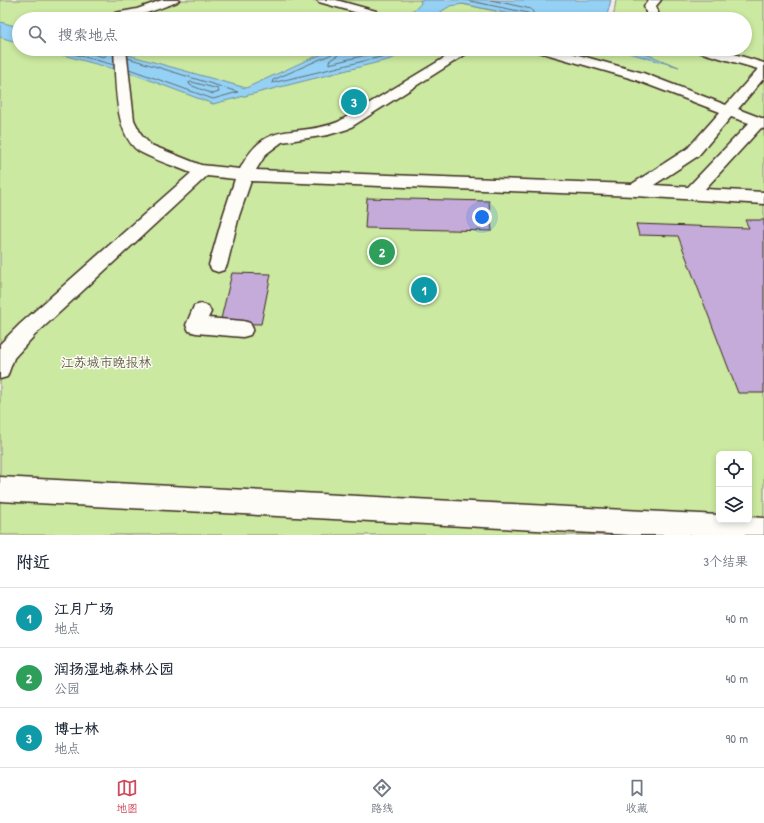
<!DOCTYPE html>
<html lang="zh">
<meta charset="utf-8">
<style>
:root{--surface:#fff;--page:#f2f2f3;--text:#1f2937;--muted:#747a83;--line:#e0e1e3;--accent:#d1495b}
body{margin:0;font-family:"Patrick Hand","LXGW WenKai TC",sans-serif;background:var(--page);color:var(--text)}
.controls{position:absolute;right:12px;bottom:12px;display:grid;overflow:hidden;border-radius:6px;box-shadow:0 2px 6px #0003}
.controls button{width:36px;height:36px;display:grid;place-items:center;padding:0;border:0;border-bottom:1px solid var(--line);background:var(--surface);color:var(--text);font:20px sans-serif}
.you{position:absolute;left:482px;top:217px;width:14px;height:14px;margin:-10px;border:3px solid #fff;border-radius:50%;background:#1a73e8;box-shadow:0 0 0 6px #1a73e833}
.badge{display:grid;place-items:center;width:26px;height:26px;border-radius:50%;background:var(--accent);color:#fff;font-size:13px;font-weight:700}
.pin{position:absolute;translate:-50% -50%;border:2px solid #fff;box-shadow:0 1px 4px #0006}
.list{margin:0;padding:0;list-style:none}
h2{display:flex;justify-content:space-between;align-items:center;height:52px;margin:0;padding:0 16px;font-size:17px}
h2 small{font-size:13px;font-weight:400;color:var(--muted)}
.list li{display:grid;grid-template-columns:26px 1fr auto;gap:12px;align-items:center;box-sizing:border-box;height:60px;padding:0 16px;border-top:1px solid var(--line)}
.list b{display:block;font-size:15px;white-space:nowrap}
.list p{margin:0;font-size:13px;white-space:nowrap;color:var(--muted)}
.list em{font-size:13px;font-style:normal;color:var(--muted)}
.icon{flex:none;width:22px;height:22px;fill:none;stroke:currentColor;stroke-width:2;stroke-linecap:round;stroke-linejoin:round}
.map{position:relative;flex:none;width:764px;height:535px;overflow:hidden}
.search{position:absolute;background:var(--surface);box-shadow:0 2px 6px #0003;left:12px;right:12px;top:12px;height:44px;display:flex;align-items:center;gap:10px;box-sizing:border-box;padding:0 14px;border-radius:22px;color:var(--muted);font-size:15px}
.sheet{height:232px;background:var(--surface)}
nav{display:flex;justify-content:space-around;align-items:center;box-sizing:border-box;height:56px;border-top:1px solid var(--line);background:var(--surface);font-size:11px;color:var(--muted)}
nav a{display:grid;justify-items:center;gap:2px}
nav .on{color:var(--accent)}
.map>svg:first-child{display:block}
.green{fill:#cbe9a0;stroke:#838a5f;fill-rule:evenodd}
.water{fill:#94d1f5;stroke:#708e9f}
.lines{fill:none;stroke-linecap:round;stroke-linejoin:round}
.shore{stroke:#5f6d74;stroke-width:1}
.building{fill:#c5abd9;stroke:#3b2a1e}
.minor-casing{stroke:#3b2a1e;stroke-width:3}
.minor{fill:#fdfcf7;fill-rule:evenodd}
.labels{text-anchor:middle;dominant-baseline:central;stroke-width:3;stroke-linejoin:round;paint-order:stroke}
.park-label{font-size:13px;fill:#5f5a3e;stroke:#fdfcf7}
</style>
<div class="map">
<svg width="764" height="535" viewBox="0 0 764 535">
<rect width="100%" height="100%" fill="#f2ecf1"/>
<filter id="ink" filterUnits="userSpaceOnUse"><feTurbulence type="fractalNoise" baseFrequency=".025" numOctaves="2"/><feDisplacementMap in="SourceGraphic" scale="8" xChannelSelector="R" yChannelSelector="G"/><feConvolveMatrix kernelMatrix="1 2 1 2 8 2 1 2 1" color-interpolation-filters="sRGB"/></filter>
<g filter="url(#ink)">
<path class="green" d="M 0,0 L 443,0 L 533,19 L 19,19 L 19,49 L 745,49 L 745,19 L 613,19 L 616,0 L 764,0 L 764,535 L 0,535 ZM 719,454 L 749,454 L 749,520 L 719,520 Z"/>
<path class="water" d="M 420,0 L 611,0 L 606,19 L 533,19 L 463,4 L 450,6 L 439,13 L 439,19 L 402,19 C 407,11 416,11 421,3 Z
M 0,22 L 19,27 L 19,43 L 0,37 Z
M 41,49 L 107,49 L 246,88 L 305,61 L 335,49 L 414,49 L 391,59 L 213,104 L 136,75 Z
M 615,49 L 633,49 L 679,67 Z"/>
<g class="lines">
<path class="shore" d="M 465,0 L 528,13 L 532,19
M 491,0 L 531,9 L 537,19
M 55,49 L 114,65
M 74,49 L 104,57 L 106,55 L 105,49
M 335,49 L 332,54 L 273,80 L 272,83 L 389,55 L 403,49
M 340,49 L 338,55 L 329,61 L 329,64 L 391,49
M 128,58 L 238,92 L 213,99 L 129,69
M 192,82 L 218,89 L 219,92 L 213,94 L 190,85 L 189,83 Z"/>
</g>
<path class="building" d="M 367,198 L 489,201 L 492,231 L 365,228 Z
M 745,220 L 764,220 L 764,393 L 738,393 L 678,236 L 639,235 L 636,224 L 749,228 Z
M 232,273 L 271,274 L 261,324 L 220,323 Z"/>
<g class="lines">
<g class="minor-casing">
<path id="minor" d="M 162,0 L 179,0 L 177,2 C 166,6 121,25 113,15 L 115,13 L 137,9 Z
M 317,0 L 336,0 L 376,11 L 378,13 L 372,17 L 319,2 Z
M 649,0 L 661,0 L 656,6 L 660,19 L 648,19 L 644,6 Z
M 114,49 L 126,49 L 134,120 L 142,136 L 151,145 L 201,165 L 240,169 C 266,117 295,139 338,122 L 459,49 L 474,49 L 348,129 L 328,135 L 282,142 L 266,154 L 256,170 L 632,184 L 688,148 L 720,112 L 633,79 L 539,52 L 537,49 L 557,49 L 643,73 L 726,105 L 758,69 L 699,52 L 697,49 L 717,49 L 764,63 L 764,78 L 738,109 L 764,119 L 764,129 L 761,128 L 705,189 L 764,192 L 764,204 L 635,196 L 251,181 L 239,216 L 227,265 L 224,270 L 218,272 L 212,270 L 209,265 L 223,216 L 235,179 L 207,176 L 34,336 L 14,358 L 7,377 L 0,379 L 0,344 L 20,324 L 191,173 C 175,166 157,161 142,153 C 113,138 116,77 114,49 ZM 731,117 L 749,123 L 688,187 L 654,185 L 698,156 Z
M 201,304 L 208,306 L 211,312 L 208,318 L 243,321 L 250,323 L 253,329 L 250,335 L 243,337 L 196,333 L 189,331 L 186,325 L 194,306 Z
M 0,477 L 719,515 L 719,520 L 749,520 L 749,517 L 764,518 L 764,535 L 630,535 L 0,501 Z"/>
</g>
<use href="#minor" class="minor"/>
</g>
</g>
<g class="labels">
<g class="park-label">
<text x="106" y="362">江苏城市晚报林</text>
</g>
</g>
</svg>
<div class="controls">
<button><svg class="icon" aria-label="locate" viewBox="0 0 24 24"><circle cx="12" cy="12" r="6"/><path d="M12 2v4M12 18v4M2 12h4M18 12h4"/></svg></button>
<button><svg class="icon" aria-label="layers" viewBox="0 0 24 24"><path d="M12 4l9 5-9 5-9-5zM3 14l9 5 9-5"/></svg></button>
</div>
<div class="you"></div>
<div class="pin badge" style="left:424px;top:290px;background:#0f9aa8">1</div>
<div class="pin badge" style="left:382px;top:252px;background:#2e9e5b">2</div>
<div class="pin badge" style="left:354px;top:102px;background:#0f9aa8">3</div>
<div class="search"><svg class="icon" aria-label="search" viewBox="0 0 24 24"><circle cx="10" cy="10" r="6"/><path d="M15 15l6 6"/></svg>搜索地点</div>
</div>
<section class="sheet">
<h2>附近<small>3个结果</small></h2>
<ul class="list">
<li><span class="badge" style="background:#0f9aa8">1</span><div><b>江月广场</b><p>地点</p></div><em>40 m</em></li>
<li><span class="badge" style="background:#2e9e5b">2</span><div><b>润扬湿地森林公园</b><p>公园</p></div><em>40 m</em></li>
<li><span class="badge" style="background:#0f9aa8">3</span><div><b>博士林</b><p>地点</p></div><em>90 m</em></li>
</ul>
</section>
<nav>
<a class="on"><svg class="icon" aria-label="map" viewBox="0 0 24 24"><path d="M3 6l6-2 6 2 6-2v14l-6 2-6-2-6 2zM9 4v14M15 6v14"/></svg>地图</a>
<a><svg class="icon" aria-label="directions" viewBox="0 0 24 24"><path d="M12 3l9 9-9 9-9-9zM9 14v-3h6M13 9l2 2-2 2"/></svg>路线</a>
<a><svg class="icon" aria-label="saved" viewBox="0 0 24 24"><path d="M7 4h10v16l-5-4-5 4z"/></svg>收藏</a>
</nav>
